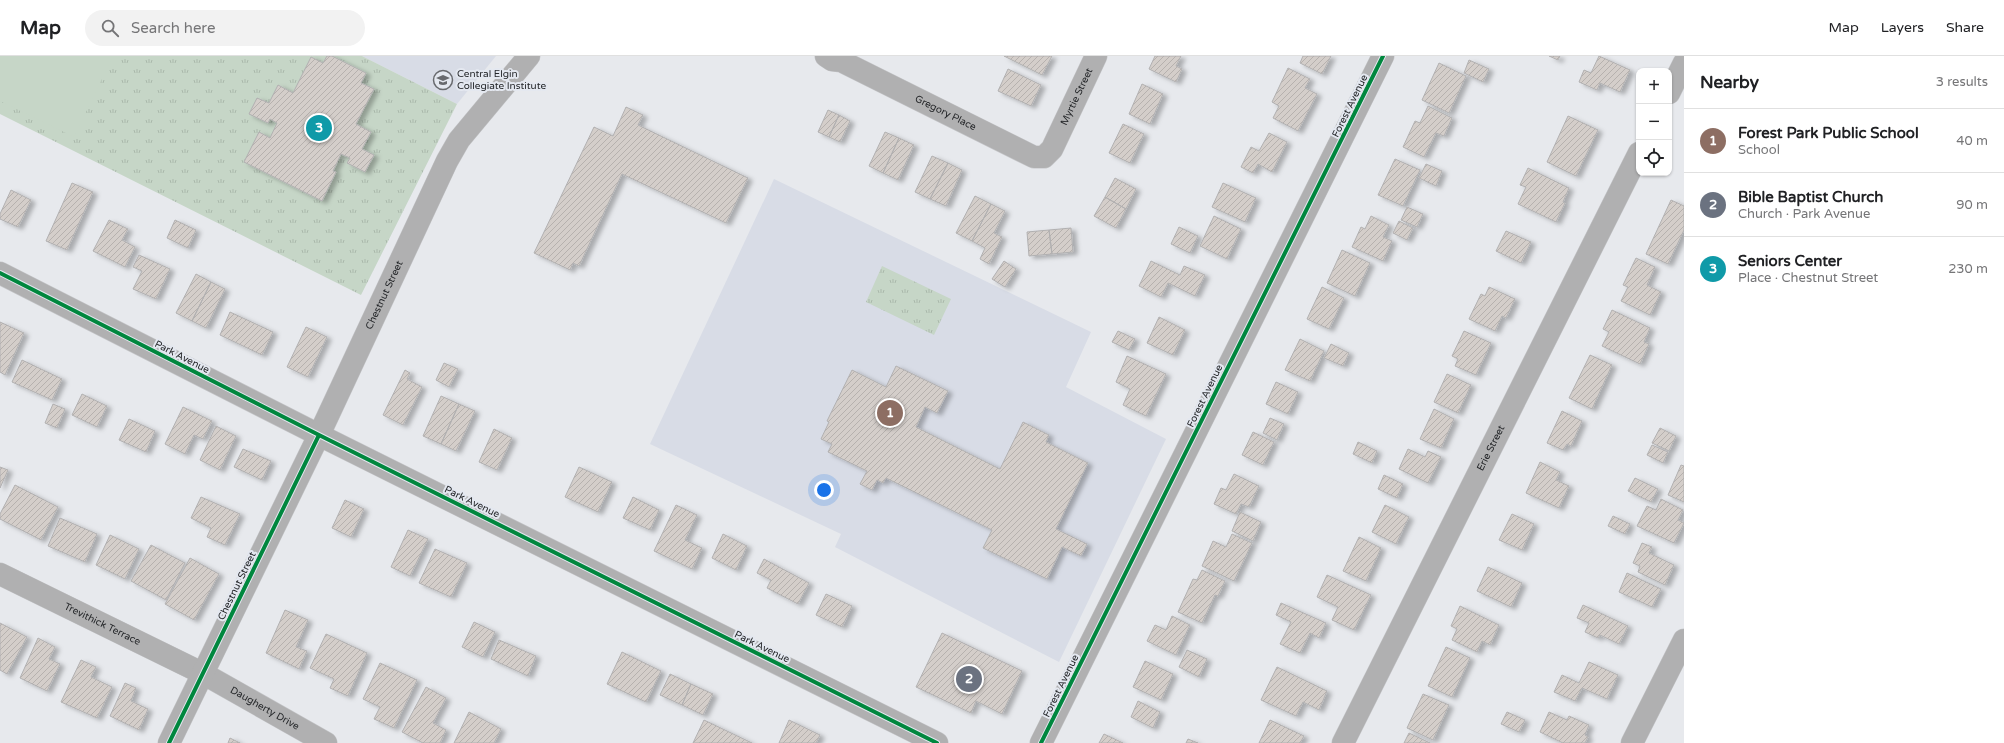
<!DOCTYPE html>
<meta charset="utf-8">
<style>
:root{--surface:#fff;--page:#f2f2f2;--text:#202124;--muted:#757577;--line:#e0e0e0;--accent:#ea580c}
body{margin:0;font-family:"Varela Round",sans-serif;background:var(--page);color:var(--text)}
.controls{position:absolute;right:12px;top:12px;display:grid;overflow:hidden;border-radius:8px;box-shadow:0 1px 3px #0004}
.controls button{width:36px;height:36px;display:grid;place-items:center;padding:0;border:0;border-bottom:1px solid var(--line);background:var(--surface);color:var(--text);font:20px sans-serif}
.you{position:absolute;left:824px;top:434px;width:14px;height:14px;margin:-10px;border:3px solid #fff;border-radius:50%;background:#1a73e8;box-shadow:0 0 0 6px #1a73e833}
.badge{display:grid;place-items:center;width:26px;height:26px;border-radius:50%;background:var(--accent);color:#fff;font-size:13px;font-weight:700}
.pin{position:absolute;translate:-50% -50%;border:2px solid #fff;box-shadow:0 1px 4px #0006}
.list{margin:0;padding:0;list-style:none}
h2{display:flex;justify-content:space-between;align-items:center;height:52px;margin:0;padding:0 16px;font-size:17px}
h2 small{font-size:13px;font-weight:400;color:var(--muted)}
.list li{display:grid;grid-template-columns:26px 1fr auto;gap:12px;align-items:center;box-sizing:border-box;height:64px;padding:0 16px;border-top:1px solid var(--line)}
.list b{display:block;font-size:15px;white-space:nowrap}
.list p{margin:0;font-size:13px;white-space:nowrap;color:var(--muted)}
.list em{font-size:13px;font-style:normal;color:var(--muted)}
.icon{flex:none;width:22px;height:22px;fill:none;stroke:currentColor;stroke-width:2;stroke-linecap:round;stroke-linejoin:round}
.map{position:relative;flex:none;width:1684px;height:687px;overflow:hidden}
header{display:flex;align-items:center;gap:24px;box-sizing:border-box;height:56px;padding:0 20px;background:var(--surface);border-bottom:1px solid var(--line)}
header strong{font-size:19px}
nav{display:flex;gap:22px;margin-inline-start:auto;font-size:14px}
.search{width:280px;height:36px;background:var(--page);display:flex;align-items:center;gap:10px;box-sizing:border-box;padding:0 14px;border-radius:22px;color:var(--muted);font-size:15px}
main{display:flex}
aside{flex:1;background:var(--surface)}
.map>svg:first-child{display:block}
.built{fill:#d8dce6}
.park{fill:url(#park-tufts)}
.pitch{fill:#c6d6c7}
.building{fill:url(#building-hatch);stroke:#b1b0b1;filter:url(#shadow)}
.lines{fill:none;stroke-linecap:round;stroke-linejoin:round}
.minor-casing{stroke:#c5c6c9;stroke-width:23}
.tertiary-casing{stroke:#c5c6c9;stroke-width:23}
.minor{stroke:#b0b0b1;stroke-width:22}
.tertiary{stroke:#b0b0b1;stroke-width:22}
.cycleway-casing{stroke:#e4e8f0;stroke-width:6}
.cycleway{stroke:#00873e;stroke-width:4}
.labels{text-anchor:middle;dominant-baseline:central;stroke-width:4;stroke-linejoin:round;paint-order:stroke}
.poi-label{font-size:10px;fill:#242629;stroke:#e4e8f0;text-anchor:start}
.street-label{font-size:10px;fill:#242629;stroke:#e4e8f0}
</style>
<header>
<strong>Map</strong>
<div class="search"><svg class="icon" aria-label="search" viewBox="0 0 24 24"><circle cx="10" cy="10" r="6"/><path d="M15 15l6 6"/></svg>Search here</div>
<nav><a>Map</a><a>Layers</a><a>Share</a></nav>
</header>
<main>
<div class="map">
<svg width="1684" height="687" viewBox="0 0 1684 687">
<defs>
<pattern id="park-tufts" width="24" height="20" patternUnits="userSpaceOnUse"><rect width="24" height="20" fill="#c6d6c7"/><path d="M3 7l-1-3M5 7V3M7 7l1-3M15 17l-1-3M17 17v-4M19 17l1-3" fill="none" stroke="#aab8ab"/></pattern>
<pattern id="building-hatch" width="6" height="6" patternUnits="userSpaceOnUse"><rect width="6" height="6" fill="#d4ceca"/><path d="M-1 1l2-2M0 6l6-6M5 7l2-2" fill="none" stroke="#b6b1ae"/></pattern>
<filter id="shadow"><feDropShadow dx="4.5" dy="2.5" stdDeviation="2" flood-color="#0004"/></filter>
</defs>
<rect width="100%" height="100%" fill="#e7e9ed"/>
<path class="built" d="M 362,0 L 496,0 L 457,48 Z
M 774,123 L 1091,276 L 1066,331 L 1166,383 L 1059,606 L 835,491 L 841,478 L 650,388 Z"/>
<path class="park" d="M 0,0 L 362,0 L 457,48 L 361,239 L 0,58 Z
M 882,210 L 951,243 L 934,279 L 866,246 Z"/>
<path class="pitch" d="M 0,0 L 113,0 L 74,81 L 0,45 Z"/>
<path class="building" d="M 327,0 L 332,0 L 366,17 L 361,27 L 374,33 L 356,68 L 371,76 L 362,93 L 374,99 L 365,116 L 347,107 L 350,102 L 341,98 L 333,115 L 336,116 L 322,145 L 244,106 L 259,76 L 270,82 L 277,67 L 270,63 L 268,67 L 249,58 L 257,42 L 269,47 L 278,29 L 293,37 L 311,1 L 323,7 Z
M 1004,0 L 1052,0 L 1042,19 Z
M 1155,0 L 1181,0 L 1176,10 L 1182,13 L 1176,26 L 1149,13 Z
M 1303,0 L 1331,0 L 1322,18 L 1300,7 Z
M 1549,0 L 1560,0 L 1558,4 Z
M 1599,0 L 1630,14 L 1620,36 L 1600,27 L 1597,34 L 1579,26 L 1584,14 L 1591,17 Z
M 1469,4 L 1489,13 L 1483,26 L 1464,17 Z
M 1439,7 L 1466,20 L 1449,57 L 1422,44 Z
M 1288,12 L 1310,23 L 1305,32 L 1317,38 L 1298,75 L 1273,62 L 1279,50 L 1272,46 Z
M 1008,13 L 1041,29 L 1031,50 L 998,35 Z
M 1142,28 L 1163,38 L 1150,68 L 1129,58 Z
M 1428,50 L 1452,62 L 1444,80 L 1436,77 L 1424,101 L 1403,91 L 1415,65 L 1420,67 Z
M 626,51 L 643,59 L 638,69 L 748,122 L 726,167 L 622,118 L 579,210 L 573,207 L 570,214 L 534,197 L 594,71 L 613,80 Z
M 828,54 L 839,59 L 829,81 L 818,76 Z
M 839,59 L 850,65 L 840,86 L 829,81 Z
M 1568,60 L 1598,74 L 1576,120 L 1547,106 Z
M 1123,68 L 1144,78 L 1130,107 L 1109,97 Z
M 885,76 L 899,82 L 883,117 L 869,110 Z
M 1269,77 L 1287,86 L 1272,116 L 1258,108 L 1253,117 L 1241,111 L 1251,91 L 1259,95 Z
M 899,82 L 914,89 L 898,124 L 883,117 Z
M 932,100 L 948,107 L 930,143 L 915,136 Z
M 1395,103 L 1420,114 L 1403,150 L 1378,139 Z
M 948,107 L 962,114 L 946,150 L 930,143 Z
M 1426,108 L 1442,115 L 1436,130 L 1419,122 Z
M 1528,112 L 1569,132 L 1563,146 L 1565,147 L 1556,166 L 1518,148 L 1526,131 L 1520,129 Z
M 1115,122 L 1136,133 L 1126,153 L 1105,141 Z
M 72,127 L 93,136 L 67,194 L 46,185 Z
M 1223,127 L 1256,142 L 1245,166 L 1212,151 Z
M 11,134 L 31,144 L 18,171 L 0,163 L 0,158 Z
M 975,140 L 991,148 L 972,185 L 956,177 Z
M 1105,141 L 1126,153 L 1116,172 L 1094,160 Z
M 1671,144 L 1684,150 L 1684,174 L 1668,208 L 1646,198 Z
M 991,148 L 1005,155 L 994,177 L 1002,181 L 989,208 L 980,203 L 985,192 L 972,185 Z
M 1407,151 L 1423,158 L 1417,171 L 1401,164 Z
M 1214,160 L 1241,173 L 1227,203 L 1200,190 Z
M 1371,160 L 1389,169 L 1383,181 L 1392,185 L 1383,205 L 1352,191 L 1361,171 L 1365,173 Z
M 109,164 L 128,173 L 122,184 L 135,191 L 125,211 L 93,195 Z
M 175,164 L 196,174 L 188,192 L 167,182 Z
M 1399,165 L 1413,172 L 1407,184 L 1393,177 Z
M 1179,171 L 1198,180 L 1190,197 L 1171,188 Z
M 1071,172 L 1073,196 L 1052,198 L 1049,174 Z
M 1049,174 L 1052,198 L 1029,200 L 1027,176 Z
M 1506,175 L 1531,186 L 1521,207 L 1496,195 Z
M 1342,194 L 1370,207 L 1355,240 L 1327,227 Z
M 139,199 L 170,213 L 156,243 L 133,233 L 142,215 L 133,211 Z
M 1636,202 L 1655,211 L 1647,229 L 1661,236 L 1650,259 L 1621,245 L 1628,231 L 1623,229 Z
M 1004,205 L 1016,213 L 1005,231 L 992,223 Z
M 1151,205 L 1180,219 L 1184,210 L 1205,219 L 1195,240 L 1168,227 L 1161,241 L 1139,230 Z
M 196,218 L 211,226 L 192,265 L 176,257 Z
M 211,226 L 225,233 L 206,272 L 192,265 Z
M 1322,231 L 1344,242 L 1329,273 L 1307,263 Z
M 1489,231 L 1515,243 L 1506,262 L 1502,260 L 1495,275 L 1469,263 L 1481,238 L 1485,240 Z
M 1612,254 L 1650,272 L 1644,286 L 1649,288 L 1640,308 L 1602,290 L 1609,276 L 1603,273 Z
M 230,256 L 273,276 L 262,299 L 220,279 Z
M 1159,261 L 1185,274 L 1173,299 L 1147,287 Z
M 0,266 L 24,277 L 5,319 L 0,316 Z
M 306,271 L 327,281 L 308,321 L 287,311 Z
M 1118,275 L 1135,283 L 1129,294 L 1112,286 Z
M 1464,275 L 1491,287 L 1476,319 L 1455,310 L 1458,303 L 1452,300 Z
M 1300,283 L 1324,295 L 1310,325 L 1285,314 Z
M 1331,288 L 1349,297 L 1343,310 L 1324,302 Z
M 1590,299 L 1612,309 L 1592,353 L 1569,342 Z
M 1127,300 L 1166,318 L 1146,360 L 1123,349 L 1130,333 L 1116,326 Z
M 22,304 L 62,323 L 52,344 L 12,326 Z
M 444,307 L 458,313 L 449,331 L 436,324 Z
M 896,310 L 948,335 L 937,357 L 925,351 L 916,371 L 1000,413 L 1023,366 L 1049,379 L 1046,386 L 1088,407 L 1056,473 L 1087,488 L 1081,500 L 1062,491 L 1047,523 L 983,492 L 992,474 L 886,422 L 883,427 L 877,424 L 872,434 L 860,428 L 867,415 L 828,396 L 832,388 L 821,383 L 829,366 L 827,365 L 852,314 L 886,331 Z
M 405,314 L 410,317 L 407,323 L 422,331 L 403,369 L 383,359 Z
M 1447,318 L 1471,329 L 1458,357 L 1434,346 Z
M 1276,326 L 1298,336 L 1288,358 L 1266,348 Z
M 82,338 L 107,350 L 97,371 L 72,359 Z
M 441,340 L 459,348 L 441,388 L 423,380 Z
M 53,348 L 65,353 L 57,372 L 45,367 Z
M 459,348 L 475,355 L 456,395 L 441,388 Z
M 183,351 L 212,365 L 203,383 L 194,379 L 185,398 L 165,388 Z
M 1434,353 L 1454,363 L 1441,392 L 1420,383 Z
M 1562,355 L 1582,365 L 1571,390 L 1567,388 L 1563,394 L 1547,387 Z
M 1270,362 L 1284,368 L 1277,384 L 1263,377 Z
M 129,363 L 155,375 L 146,396 L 119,384 Z
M 216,370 L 236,380 L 220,414 L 200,404 Z
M 1660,372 L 1676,380 L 1669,395 L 1652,387 Z
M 494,373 L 512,382 L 497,414 L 479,406 Z
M 1253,376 L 1274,386 L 1263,409 L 1242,399 Z
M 1358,386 L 1377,395 L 1372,407 L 1353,398 Z
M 1652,389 L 1668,396 L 1663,407 L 1647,399 Z
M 243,393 L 271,405 L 262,424 L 234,411 Z
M 1408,393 L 1425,401 L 1428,395 L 1441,401 L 1428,427 L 1399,413 Z
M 1540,406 L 1560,416 L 1556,424 L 1569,430 L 1559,452 L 1526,437 Z
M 1681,409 L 1684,410 L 1684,446 L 1668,439 Z
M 0,411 L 8,414 L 0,432 Z
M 579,411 L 612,426 L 598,456 L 565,441 Z
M 1234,418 L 1259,430 L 1249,451 L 1241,448 L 1236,458 L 1214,448 L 1221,432 L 1226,434 Z
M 1384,419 L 1403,428 L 1397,442 L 1378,433 Z
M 1635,422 L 1658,433 L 1651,446 L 1628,435 Z
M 15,429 L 58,451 L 41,484 L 0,463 L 0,458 Z
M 201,441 L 240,458 L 225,489 L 207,481 L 211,472 L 191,462 Z
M 633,441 L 659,454 L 650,474 L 623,462 Z
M 1661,443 L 1683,454 L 1678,464 L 1684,467 L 1674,487 L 1637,470 L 1647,450 L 1656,454 Z
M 345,444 L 364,453 L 351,481 L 332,472 Z
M 676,449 L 697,459 L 685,484 L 702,492 L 692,513 L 654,495 Z
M 1385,449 L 1409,461 L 1396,488 L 1372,476 Z
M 1240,456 L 1261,466 L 1253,485 L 1232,475 Z
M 1512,458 L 1534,468 L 1522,494 L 1499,484 Z
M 1613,460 L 1630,468 L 1625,478 L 1608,470 Z
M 60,462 L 97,478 L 85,506 L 48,490 Z
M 408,474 L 428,483 L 410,520 L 391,511 Z
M 723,478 L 747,490 L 736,514 L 712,502 Z
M 1232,478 L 1252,487 L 1234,525 L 1202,510 L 1213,485 L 1226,491 Z
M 110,479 L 139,493 L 125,523 L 96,509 Z
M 1359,481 L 1381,492 L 1366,525 L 1343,515 Z
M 1642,487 L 1652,491 L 1649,497 L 1674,509 L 1665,529 L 1638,516 L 1640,510 L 1633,507 Z
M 151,489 L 185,507 L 166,544 L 131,525 Z
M 435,493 L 467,507 L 451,541 L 419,527 Z
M 190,502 L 219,518 L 194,564 L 165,548 Z
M 764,503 L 809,527 L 798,548 L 767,532 L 771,524 L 757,517 Z
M 1488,511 L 1522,527 L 1511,551 L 1477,535 Z
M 1202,514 L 1225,525 L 1218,540 L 1215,539 L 1202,567 L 1178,556 L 1193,523 L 1197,524 Z
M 1627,517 L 1661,533 L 1652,551 L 1619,536 Z
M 1327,519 L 1371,539 L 1354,574 L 1332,564 L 1338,551 L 1317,541 Z
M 826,538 L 852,550 L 842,571 L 816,559 Z
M 1281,547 L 1326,567 L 1319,582 L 1310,577 L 1300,597 L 1280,588 L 1291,566 L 1276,559 Z
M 1583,549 L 1628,570 L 1619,588 L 1600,579 L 1598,582 L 1585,576 L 1589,567 L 1577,562 Z
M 1460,550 L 1499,569 L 1490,589 L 1482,585 L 1477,596 L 1452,584 L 1457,573 L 1451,570 Z
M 285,554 L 308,564 L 296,591 L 307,595 L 299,613 L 266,597 Z
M 1172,560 L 1190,569 L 1176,599 L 1147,585 L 1155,569 L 1166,574 Z
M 474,566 L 495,576 L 483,601 L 462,591 Z
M 0,567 L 27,581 L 7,618 L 0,614 Z
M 942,577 L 1022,615 L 1002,658 L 976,645 L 971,657 L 916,631 Z
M 326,578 L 367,597 L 348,640 L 330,632 L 334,623 L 310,612 Z
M 38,582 L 55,591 L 49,603 L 60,608 L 47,635 L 20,622 Z
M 499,584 L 536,600 L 528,620 L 491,603 Z
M 1446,591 L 1470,602 L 1452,641 L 1428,630 Z
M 1187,594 L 1207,603 L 1199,621 L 1179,611 Z
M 622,596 L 661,615 L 646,646 L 607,628 Z
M 81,604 L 96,611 L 91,621 L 112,631 L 97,662 L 61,646 Z
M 1145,605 L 1173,618 L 1161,644 L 1133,631 Z
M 1589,606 L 1618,619 L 1607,643 L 1582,632 L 1575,645 L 1554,636 L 1562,619 L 1579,627 Z
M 380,607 L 417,624 L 394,672 L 374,663 L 380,651 L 363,643 Z
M 1277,611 L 1327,635 L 1319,654 L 1303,646 L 1296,660 L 1261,644 Z
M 670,618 L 691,628 L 682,649 L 660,639 Z
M 125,627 L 136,632 L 131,645 L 148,653 L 139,674 L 110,660 Z
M 691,628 L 713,638 L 703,659 L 682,649 Z
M 426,631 L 446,642 L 433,667 L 446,674 L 440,687 L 423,687 L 402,676 Z
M 1423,638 L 1449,649 L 1433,684 L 1407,672 Z
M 1138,645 L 1160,656 L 1153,672 L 1131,661 Z
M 469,656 L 501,673 L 494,687 L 454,687 Z
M 1507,656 L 1525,664 L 1519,676 L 1501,668 Z
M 1549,656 L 1567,664 L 1569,660 L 1589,669 L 1585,679 L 1588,681 L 1585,687 L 1563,687 L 1540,676 Z
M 704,664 L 752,687 L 693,687 Z
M 789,664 L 820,679 L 816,687 L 779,687 Z
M 1270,664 L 1304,680 L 1300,687 L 1259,687 Z
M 1409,677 L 1430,687 L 1404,687 Z
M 1104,678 L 1123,687 L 1099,687 Z
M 230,682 L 240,687 L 228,687 Z
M 1188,683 L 1198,687 L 1186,687 Z"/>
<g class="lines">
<g class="minor-casing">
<g id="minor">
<path id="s1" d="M 826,0 L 832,4 L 841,5 L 1034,101 L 1044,101 L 1052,93 L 1096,0"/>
<path d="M 1669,37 L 1684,7"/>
<path d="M 0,217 L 319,379 L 937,687"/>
<path id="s2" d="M 0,518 L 204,618 L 326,687"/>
<path d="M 1041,687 L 1383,0"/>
<path id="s3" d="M 1343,687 L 1639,97"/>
</g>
</g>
<g class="tertiary-casing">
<g id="tertiary">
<path id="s4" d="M 169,687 L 319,379 L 447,105 L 459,84 L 529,0"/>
<path d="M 1632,687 L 1684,584"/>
</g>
</g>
<use href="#minor" class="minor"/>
<use href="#tertiary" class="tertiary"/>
<g class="cycleway-casing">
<path id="cycleway" d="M 0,217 L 319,379 L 937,687
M 169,687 L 319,379
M 1041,687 L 1383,0"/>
</g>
<use href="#cycleway" class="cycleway"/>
</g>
<defs>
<g id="school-ring" transform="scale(1)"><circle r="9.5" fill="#e4e8f0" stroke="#686a6e" stroke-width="1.5"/><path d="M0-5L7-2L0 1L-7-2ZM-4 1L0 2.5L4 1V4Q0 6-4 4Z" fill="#686a6e"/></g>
</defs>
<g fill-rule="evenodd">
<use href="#school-ring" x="443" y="24"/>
</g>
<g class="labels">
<g class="poi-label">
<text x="457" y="18">Central Elgin<tspan x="457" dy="12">Collegiate Institute</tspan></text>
</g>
<g class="street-label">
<text stroke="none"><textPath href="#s1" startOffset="311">Myrtie Street</textPath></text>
<text transform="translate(1350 50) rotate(-64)">Forest Avenue</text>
<text stroke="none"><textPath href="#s1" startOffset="133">Gregory Place</textPath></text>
<text stroke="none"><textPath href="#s4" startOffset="497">Chestnut Street</textPath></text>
<text transform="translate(182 301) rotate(27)">Park Avenue</text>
<text transform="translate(1205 340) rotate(-64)">Forest Avenue</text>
<text stroke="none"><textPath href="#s3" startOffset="330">Erie Street</textPath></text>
<text transform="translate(472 446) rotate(26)">Park Avenue</text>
<text transform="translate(237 530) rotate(-64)">Chestnut Street</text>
<text stroke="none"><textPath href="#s2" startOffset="114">Trevithick Terrace</textPath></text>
<text transform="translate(762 591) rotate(26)">Park Avenue</text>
<text transform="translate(1061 630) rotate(-64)">Forest Avenue</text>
<text stroke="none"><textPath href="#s2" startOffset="297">Daugherty Drive</textPath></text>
</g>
</g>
</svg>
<div class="controls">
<button>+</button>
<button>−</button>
<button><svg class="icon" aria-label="locate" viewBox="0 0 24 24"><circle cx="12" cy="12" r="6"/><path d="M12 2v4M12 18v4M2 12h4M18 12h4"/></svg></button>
</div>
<div class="you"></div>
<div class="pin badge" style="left:890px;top:357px;background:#8d6e63">1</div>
<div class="pin badge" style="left:969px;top:623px;background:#6b7280">2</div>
<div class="pin badge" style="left:319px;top:72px;background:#0f9aa8">3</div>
</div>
<aside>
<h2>Nearby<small>3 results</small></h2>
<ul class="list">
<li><span class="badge" style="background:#8d6e63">1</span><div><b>Forest Park Public School</b><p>School</p></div><em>40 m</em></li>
<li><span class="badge" style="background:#6b7280">2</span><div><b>Bible Baptist Church</b><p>Church · Park Avenue</p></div><em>90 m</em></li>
<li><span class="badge" style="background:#0f9aa8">3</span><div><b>Seniors Center</b><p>Place · Chestnut Street</p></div><em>230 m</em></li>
</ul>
</aside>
</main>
